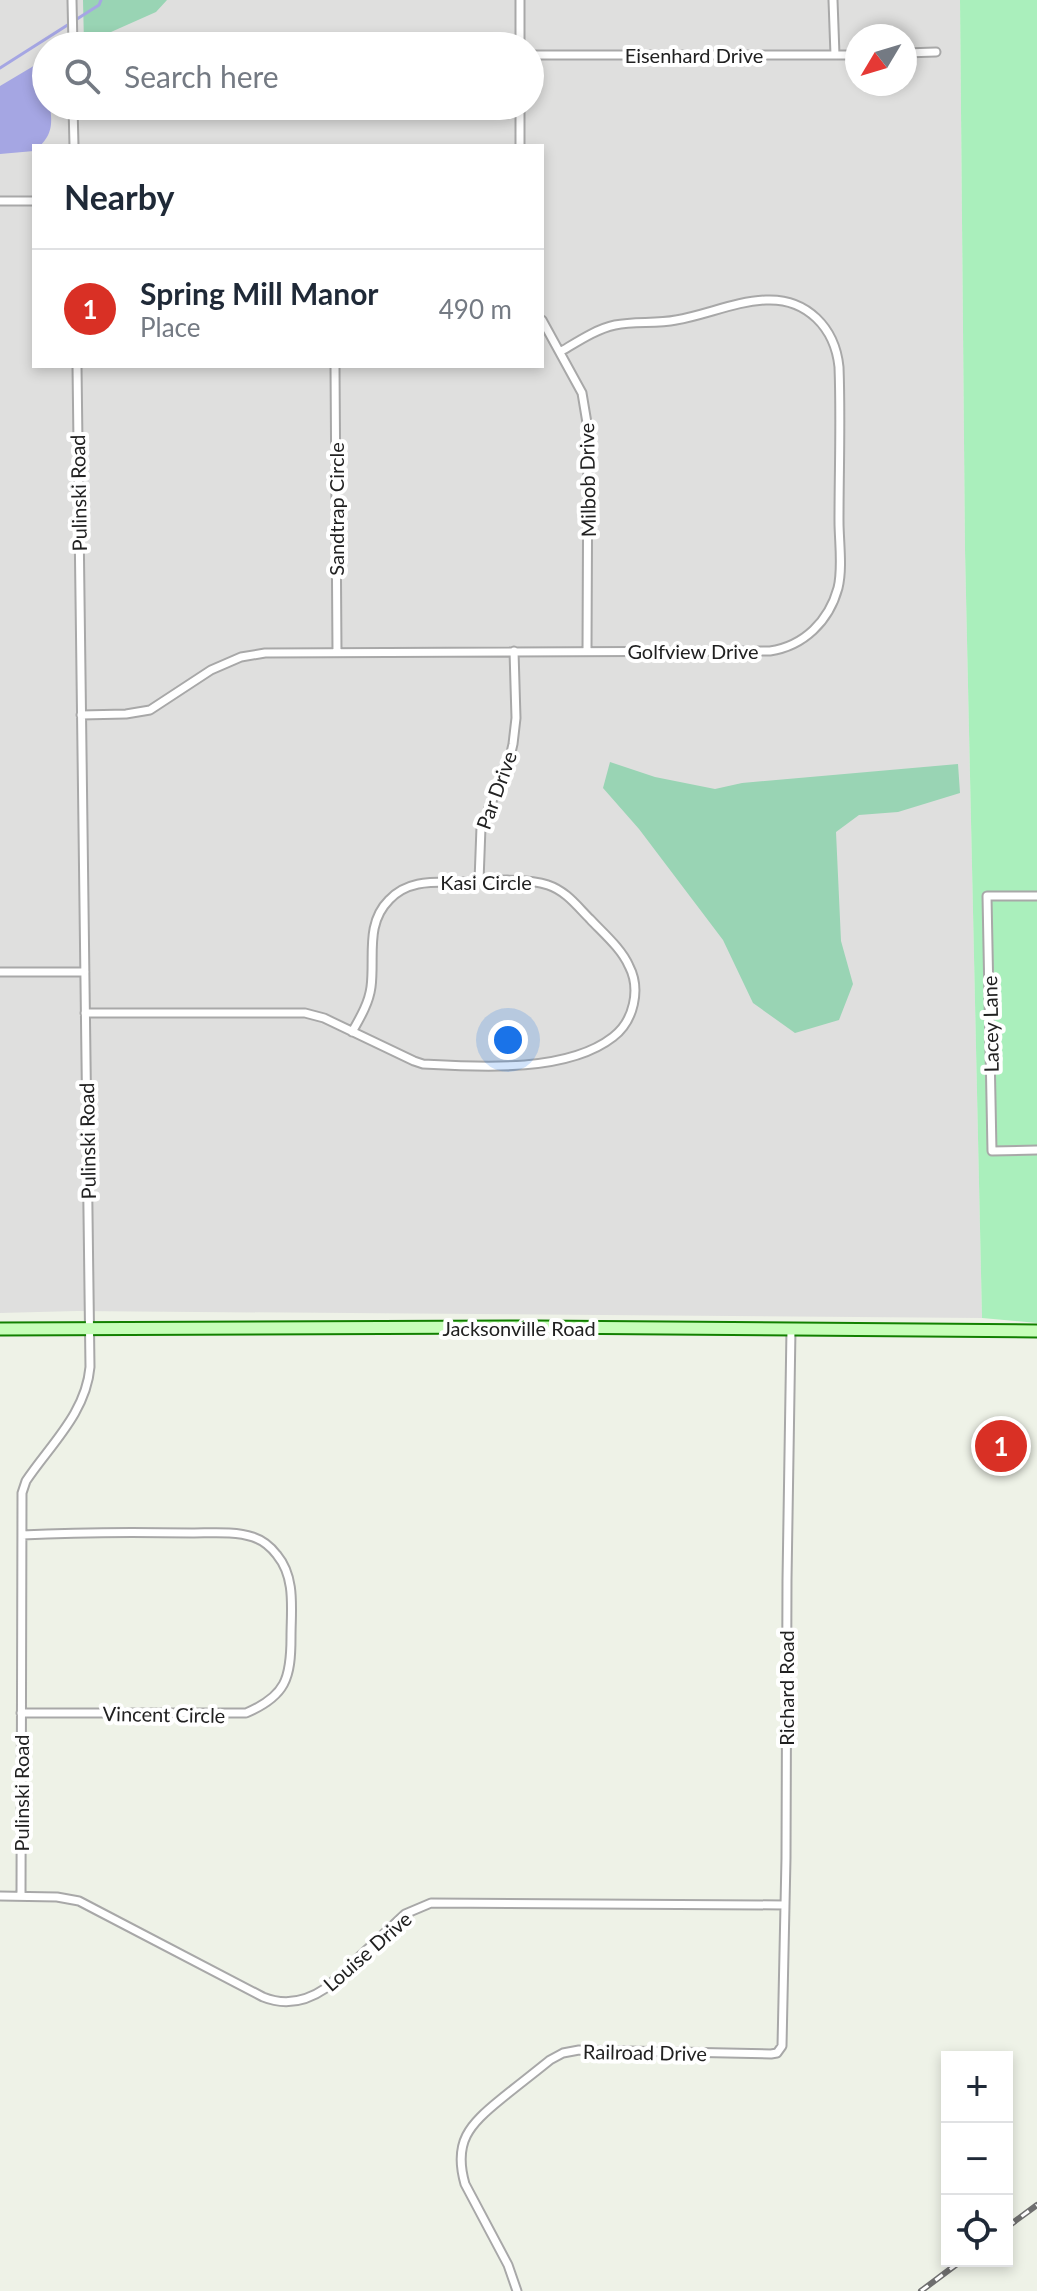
<!DOCTYPE html>
<meta charset="utf-8">
<style>
:root{--surface:#fff;--page:#f6f6f7;--text:#1f2937;--muted:#747a83;--line:#e0e1e3;--accent:#d93025}
body{margin:0;font-family:Lato,sans-serif;background:var(--page);color:var(--text)}
.controls{position:absolute;right:24px;bottom:24px;display:grid;overflow:hidden;border-radius:0px;box-shadow:0 4px 12px #0003}
.controls button{width:72px;height:72px;display:grid;place-items:center;padding:0;border:0;border-bottom:2px solid var(--line);background:var(--surface);color:var(--text);font:40px sans-serif}
.compass{position:absolute;left:845px;top:24px;width:72px;height:72px;border-radius:50%;background:var(--surface);box-shadow:0 4px 12px #0003;rotate:232deg}
.you{position:absolute;left:508px;top:1040px;width:28px;height:28px;margin:-20px;border:6px solid #fff;border-radius:50%;background:#1a73e8;box-shadow:0 0 0 12px #1a73e833}
.badge{display:grid;place-items:center;width:52px;height:52px;border-radius:50%;background:var(--accent);color:#fff;font-size:26px;font-weight:700}
.pin{position:absolute;translate:-50% -50%;border:4px solid #fff;box-shadow:0 2px 8px #0006}
.list{margin:0;padding:0;list-style:none}
h2{display:flex;justify-content:space-between;align-items:center;height:104px;margin:0;padding:0 32px;font-size:34px}
h2 small{font-size:26px;font-weight:400;color:var(--muted)}
.list li{display:grid;grid-template-columns:52px 1fr auto;gap:24px;align-items:center;box-sizing:border-box;height:120px;padding:0 32px;border-top:2px solid var(--line)}
.list b{display:block;font-size:30px;white-space:nowrap}
.list p{margin:0;font-size:26px;white-space:nowrap;color:var(--muted)}
.list em{font-size:26px;font-style:normal;color:var(--muted)}
.icon{flex:none;width:44px;height:44px;fill:none;stroke:currentColor;stroke-width:2;stroke-linecap:round;stroke-linejoin:round}
.map{position:relative;flex:none;width:1037px;height:2291px;overflow:hidden}
.search{position:absolute;background:var(--surface);box-shadow:0 4px 12px #0003;left:32px;top:32px;width:512px;height:88px;display:flex;align-items:center;gap:20px;box-sizing:border-box;padding:0 28px;border-radius:44px;color:var(--muted);font-size:30px}
.panel{position:absolute;background:var(--surface);box-shadow:0 4px 12px #0003;left:32px;top:144px;width:512px;height:224px;border-radius:0px}
.map>svg:first-child{display:block}
.residential{fill:#dfdfde;fill-rule:evenodd}
.grass{fill:#aaefbc}
.forest{fill:#99d4b4}
.water{fill:#a5a6e3}
.lines{fill:none;stroke-linecap:round;stroke-linejoin:round}
.stream{stroke:#a5a6e3;stroke-width:3}
.street-casing{stroke:#a8a8a8;stroke-width:11}
.secondary-casing{stroke:#128000;stroke-width:15}
.street{stroke:#fff;stroke-width:7}
.secondary{stroke:#c7feb9;stroke-width:11}
.rail-casing{stroke:#6f6f6f;stroke-width:6}
.rail{stroke:#fff;stroke-width:3;stroke-dasharray:9;stroke-linecap:butt}
.labels{text-anchor:middle;dominant-baseline:central;stroke-width:8;stroke-linejoin:round;paint-order:stroke}
.street-label{font-size:20px;fill:#212121;stroke:#fff}
</style>
<div class="map">
<svg width="1037" height="2291" viewBox="0 0 1037 2291">
<rect width="100%" height="100%" fill="#eef2e7"/>
<path class="residential" d="M 0,0 L 960,0 L 965,550 L 982,1318 L 77,1311 L 0,1313 ZM 857,36 L 905,36 L 905,84 L 857,84 ZM 46,46 L 530,46 L 530,106 L 46,106 ZM 34,146 L 542,146 L 542,366 L 34,366 Z"/>
<path class="grass" d="M 960,0 L 1037,0 L 1037,1323 L 982,1318 L 965,550 Z"/>
<path class="forest" d="M 83,0 L 167,0 L 156,12 L 84,44 Z
M 610,762 L 655,777 L 715,789 L 742,783 L 958,764 L 960,793 L 898,812 L 859,815 L 836,832 L 841,941 L 853,984 L 839,1020 L 795,1033 L 753,1003 L 723,940 L 639,829 L 603,788 Z"/>
<path class="water" d="M 42,61 L 46,71 L 46,106 L 50,106 C 52,122 53,133 40,146 L 34,146 L 34,151 L 0,154 L 0,86 Z"/>
<g class="lines">
<path class="stream" d="M 0,68 L 99,5 L 101,0"/>
<g class="street-casing">
<path id="street" d="M 72,0 L 73,46
M 520,0 L 520,46
M 833,0 L 835,55
M 905,53 L 936,52
M 530,55 L 857,55
M 73,106 L 74,146
M 520,146 L 520,106
M 0,201 L 34,201
M 542,320 L 582,393 L 588,429 L 587,651
M 335,366 L 337,652
M 81,715 L 126,714 L 150,710 L 211,670 L 241,657 L 265,653 L 770,651 C 804,646 829,621 838,588 C 843,568 839,542 839,521 C 839,470 841,418 839,367 C 835,328 807,298 766,300 C 736,301 706,315 676,320 C 656,324 635,321 615,325 C 596,329 577,342 560,352
M 479,881 L 481,827 L 509,761 L 513,744 L 516,718 L 514,651
M 1037,896 L 987,896 L 992,1151 L 1037,1150
M 0,972 L 85,972
M 85,1013 L 305,1013 L 324,1018 L 414,1061 L 423,1064 C 479,1067 567,1073 613,1037 C 634,1021 641,989 629,966 C 621,948 603,933 590,919 C 577,906 566,891 548,885 C 526,877 482,881 457,882 C 433,882 407,880 389,900 C 365,924 375,957 371,987 C 369,1003 360,1018 352,1032
M 21,1713 L 246,1713 C 286,1696 291,1678 291,1637 C 291,1609 296,1578 277,1555 C 271,1547 262,1540 253,1537 C 235,1531 212,1533 192,1533 C 136,1532 79,1532 22,1535
M 0,1896 L 57,1897 L 79,1901 L 263,1997 C 285,2006 307,2001 326,1988 L 405,1914 L 431,1903 L 785,1905
M 21,1896 L 22,1493 L 26,1481 C 50,1445 86,1413 90,1367 L 77,366
M 517,2291 L 508,2265 L 465,2184 C 453,2142 469,2125 501,2099 C 517,2086 534,2073 550,2060 L 563,2053 L 579,2050 L 771,2054 L 777,2053 L 782,2046 L 786,1858 L 787,1580 L 791,1329"/>
</g>
<g class="secondary-casing">
<path id="secondary" d="M 0,1329 L 537,1327 L 1037,1331"/>
</g>
<use href="#street" class="street"/>
<use href="#secondary" class="secondary"/>
<g class="rail-casing">
<path id="rail" d="M 1007,2227 L 1037,2205
M 921,2291 L 961,2261"/>
</g>
<use href="#rail" class="rail"/>
</g>
<g class="labels">
<g class="street-label">
<text x="694" y="55">Eisenhard Drive</text>
<text transform="translate(587 480) rotate(-91)">Milbob Drive</text>
<text transform="translate(78 493) rotate(-91)">Pulinski Road</text>
<text transform="translate(336 509) rotate(-90)">Sandtrap Circle</text>
<text x="693" y="651">Golfview Drive</text>
<text transform="translate(496 790) rotate(-70)">Par Drive</text>
<text x="486" y="882">Kasi Circle</text>
<text transform="translate(990 1024) rotate(-91)">Lacey Lane</text>
<text transform="translate(87 1141) rotate(-91)">Pulinski Road</text>
<text x="519" y="1328">Jacksonville Road</text>
<text transform="translate(786 1688) rotate(-90)">Richard Road</text>
<text transform="translate(164 1714) rotate(1)">Vincent Circle</text>
<text transform="translate(21 1793) rotate(-90)">Pulinski Road</text>
<text transform="translate(367 1951) rotate(-41)">Louise Drive</text>
<text transform="translate(645 2052) rotate(1)">Railroad Drive</text>
</g>
</g>
</svg>
<div class="controls">
<button>+</button>
<button>−</button>
<button><svg class="icon" aria-label="locate" viewBox="0 0 24 24"><circle cx="12" cy="12" r="6"/><path d="M12 2v4M12 18v4M2 12h4M18 12h4"/></svg></button>
</div>
<svg class="compass" viewBox="-18 -18 36 36"><path d="M0-13l5 13h-10z" fill="#e53935"/><path d="M0 13l5-13h-10z" fill="#747a83"/></svg>
<div class="you"></div>
<div class="pin badge" style="left:1001px;top:1446px">1</div>
<div class="search"><svg class="icon" aria-label="search" viewBox="0 0 24 24"><circle cx="10" cy="10" r="6"/><path d="M15 15l6 6"/></svg>Search here</div>
<section class="panel">
<h2>Nearby<small></small></h2>
<ul class="list">
<li><span class="badge">1</span><div><b>Spring Mill Manor</b><p>Place</p></div><em>490 m</em></li>
</ul>
</section>
</div>
